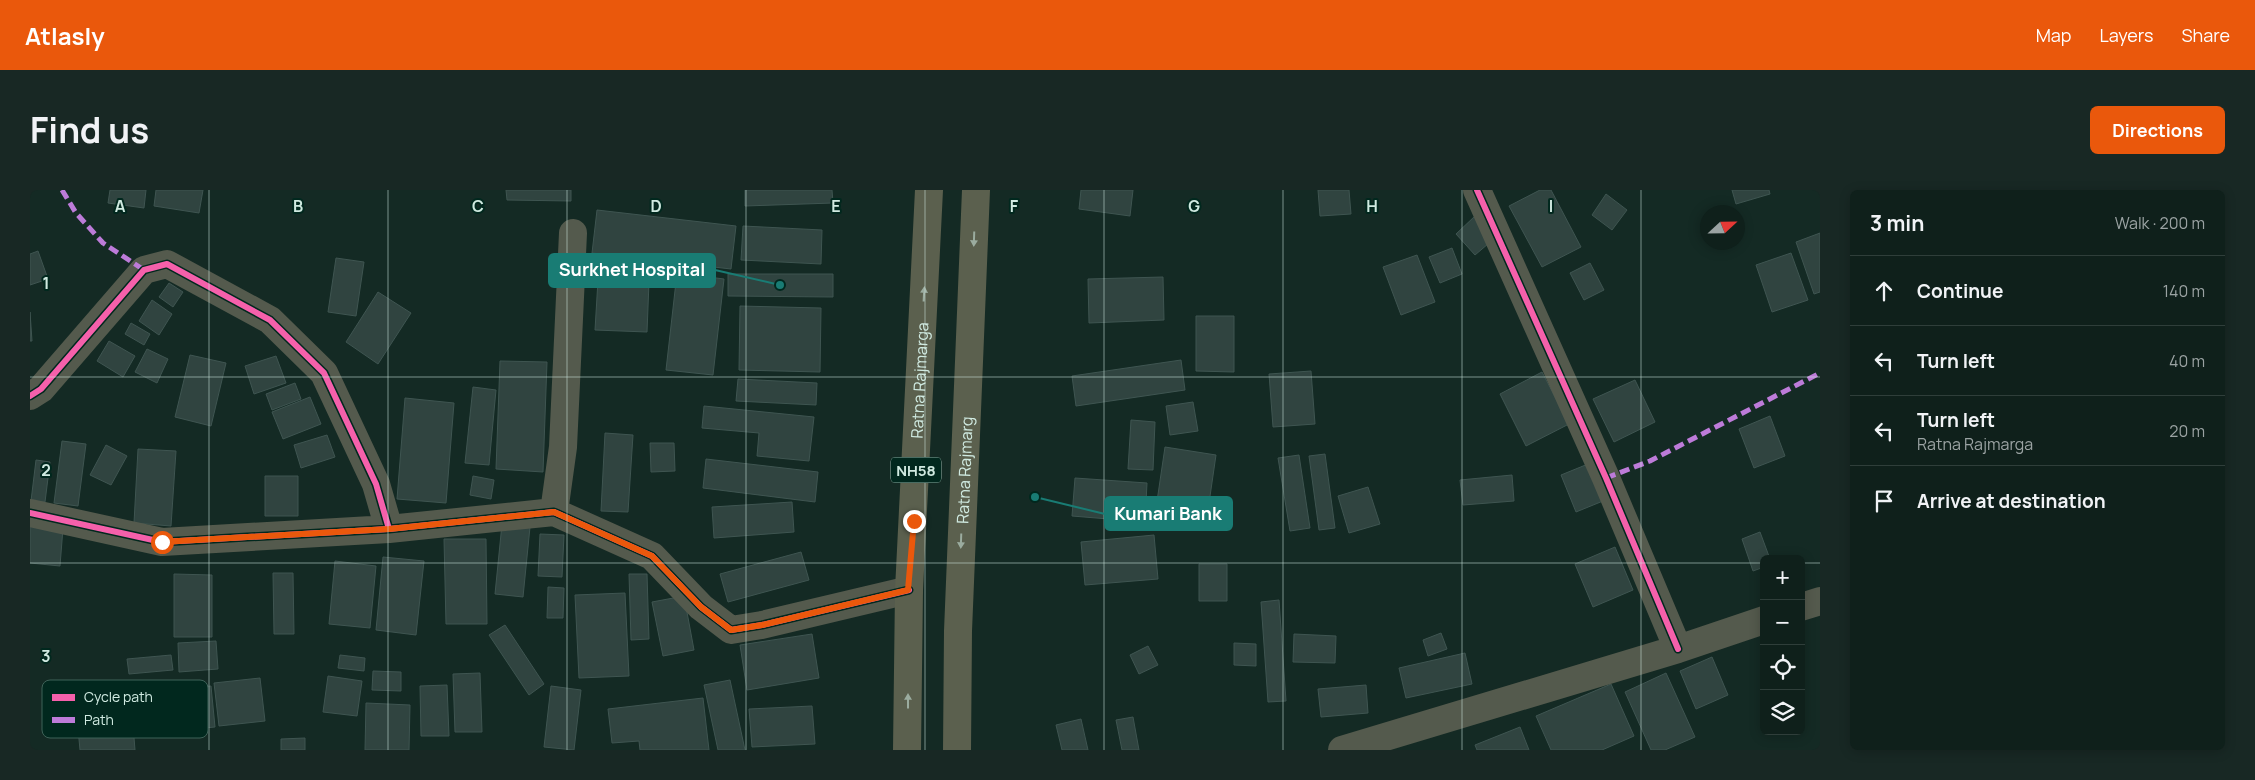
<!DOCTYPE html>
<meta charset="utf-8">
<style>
:root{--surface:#0f201b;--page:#182824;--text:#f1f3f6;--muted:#9ba3a3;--line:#2f3e3a;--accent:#ea580c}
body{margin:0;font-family:Manrope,sans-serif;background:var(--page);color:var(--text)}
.controls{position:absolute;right:15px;bottom:15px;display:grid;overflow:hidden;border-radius:8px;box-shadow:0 2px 12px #0003}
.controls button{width:45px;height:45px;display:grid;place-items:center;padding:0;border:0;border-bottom:1px solid var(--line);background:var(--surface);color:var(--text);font:25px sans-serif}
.compass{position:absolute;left:1670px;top:15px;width:45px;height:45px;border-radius:50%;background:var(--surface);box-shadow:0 2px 12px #0003;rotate:68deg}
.stop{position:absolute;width:15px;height:15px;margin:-11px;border:4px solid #ea580c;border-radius:50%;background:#fff}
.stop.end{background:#ea580c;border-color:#fff;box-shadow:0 1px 5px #0008}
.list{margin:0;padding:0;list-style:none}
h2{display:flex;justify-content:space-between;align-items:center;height:65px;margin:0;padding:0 20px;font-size:21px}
h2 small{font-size:16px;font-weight:400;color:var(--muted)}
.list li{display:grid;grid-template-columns:32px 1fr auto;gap:15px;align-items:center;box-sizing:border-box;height:70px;padding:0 20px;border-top:1px solid var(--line)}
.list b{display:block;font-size:19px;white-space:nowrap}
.list p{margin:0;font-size:16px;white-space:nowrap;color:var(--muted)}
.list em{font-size:16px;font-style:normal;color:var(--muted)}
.icon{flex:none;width:28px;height:28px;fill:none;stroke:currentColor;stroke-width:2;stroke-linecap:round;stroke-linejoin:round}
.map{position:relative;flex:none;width:1790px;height:560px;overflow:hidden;border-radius:8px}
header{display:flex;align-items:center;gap:30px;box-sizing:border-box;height:70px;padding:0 25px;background:var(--accent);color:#fff}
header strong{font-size:24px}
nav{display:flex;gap:28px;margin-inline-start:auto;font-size:18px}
.intro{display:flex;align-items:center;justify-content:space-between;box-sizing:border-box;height:120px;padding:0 30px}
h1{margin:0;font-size:35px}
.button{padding:12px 22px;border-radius:8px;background:var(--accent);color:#fff;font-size:18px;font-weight:700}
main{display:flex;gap:30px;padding:0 30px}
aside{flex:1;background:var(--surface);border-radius:8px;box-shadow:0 2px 12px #0003}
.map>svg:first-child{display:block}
.building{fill:#304440;stroke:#3f5551}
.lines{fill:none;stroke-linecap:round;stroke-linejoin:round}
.minor{stroke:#545a4d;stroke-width:28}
.primary{stroke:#5b604e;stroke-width:28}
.quiet{stroke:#bd7bd9;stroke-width:5;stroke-dasharray:10 5;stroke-linecap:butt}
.cycleway-casing{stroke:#01281e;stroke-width:9}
.cycleway{stroke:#f560ab;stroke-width:6}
.oneway{fill:#9bac9f}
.route{stroke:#ea580c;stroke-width:6}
.grid{fill:none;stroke:#d0eae1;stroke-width:1;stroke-opacity:0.55}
.labels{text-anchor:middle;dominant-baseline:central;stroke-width:4;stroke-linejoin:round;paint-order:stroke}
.shield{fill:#01281e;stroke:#92b0a6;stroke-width:1}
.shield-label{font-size:15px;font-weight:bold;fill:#d0eae1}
.street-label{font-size:16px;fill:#d0eae1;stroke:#01281e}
.key{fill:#01281e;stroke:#3f6258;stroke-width:1}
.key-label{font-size:14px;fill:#d0eae1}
.grid-label{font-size:16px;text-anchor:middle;font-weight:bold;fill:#d0eae1;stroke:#01281e;stroke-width:4;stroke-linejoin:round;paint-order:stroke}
.leader{fill:none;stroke:#197c74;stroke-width:2}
.callout-dot{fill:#197c74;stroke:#01281e;stroke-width:2}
.callout{fill:#197c74;stroke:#197c74;stroke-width:2}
.callout-label{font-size:18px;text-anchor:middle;font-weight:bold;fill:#fff}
</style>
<header>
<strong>Atlasly</strong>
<nav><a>Map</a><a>Layers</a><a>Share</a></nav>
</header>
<div class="intro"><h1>Find us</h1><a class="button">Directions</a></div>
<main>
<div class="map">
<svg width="1790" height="560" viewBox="0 0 1790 560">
<rect width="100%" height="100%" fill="#142a24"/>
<path class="building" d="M 80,0 L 116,0 L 114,18 L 78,13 Z
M 126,0 L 173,0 L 169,23 L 124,16 Z
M 476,0 L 541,0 L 541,11 L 477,10 Z
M 715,0 L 802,0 L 803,13 L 715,16 Z
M 1051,0 L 1103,0 L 1100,26 L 1049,19 Z
M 1288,0 L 1319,0 L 1321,24 L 1290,26 Z
M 1510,0 L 1521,0 L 1551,57 L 1512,77 L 1479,16 Z
M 1702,0 L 1739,0 L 1740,4 L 1706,14 Z
M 1576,4 L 1597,20 L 1582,40 L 1562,25 Z
M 567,20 L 706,36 L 701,79 L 562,63 Z
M 1445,26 L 1465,48 L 1445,65 L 1426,44 Z
M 713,36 L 792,40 L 791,74 L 711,70 Z
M 1790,43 L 1790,102 L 1784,104 L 1766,52 Z
M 1422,58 L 1432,84 L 1410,93 L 1399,67 Z
M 8,61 L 18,89 L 0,95 L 0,64 Z
M 1761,63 L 1778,110 L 1742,122 L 1726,75 Z
M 1387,65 L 1405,112 L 1371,125 L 1353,77 Z
M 306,68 L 334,72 L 326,126 L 298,122 Z
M 1560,73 L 1574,100 L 1554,110 L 1540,83 Z
M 647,83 L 694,89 L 683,185 L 636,180 Z
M 698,84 L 803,84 L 803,107 L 698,106 Z
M 1133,87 L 1134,130 L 1059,133 L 1058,89 Z
M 568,90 L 619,92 L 617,142 L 565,140 Z
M 139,93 L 153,102 L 143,117 L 129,107 Z
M 348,102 L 381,123 L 348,174 L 316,152 Z
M 122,110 L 142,124 L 129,145 L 109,131 Z
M 710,116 L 791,118 L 790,182 L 709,180 Z
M 0,122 L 2,151 L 0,151 Z
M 1166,126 L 1204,126 L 1204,182 L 1166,181 Z
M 101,133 L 120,144 L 114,155 L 95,144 Z
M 79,151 L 105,166 L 93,187 L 67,171 Z
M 117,159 L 138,169 L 127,193 L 105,182 Z
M 160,165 L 196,173 L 181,236 L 145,227 Z
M 246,166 L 256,193 L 224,204 L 215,176 Z
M 1151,170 L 1155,200 L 1046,216 L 1042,186 Z
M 470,171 L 517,172 L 513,282 L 466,279 Z
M 1281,181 L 1285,234 L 1243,237 L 1239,184 Z
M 1512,182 L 1539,234 L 1496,256 L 1470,204 Z
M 708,189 L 787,193 L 786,215 L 706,211 Z
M 1605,190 L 1625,232 L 1584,252 L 1563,209 Z
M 265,193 L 271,209 L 242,220 L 236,204 Z
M 443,197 L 466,200 L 459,275 L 435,273 Z
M 280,207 L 291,234 L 253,249 L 242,222 Z
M 375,208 L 424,213 L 416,313 L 367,309 Z
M 1163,212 L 1168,241 L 1140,245 L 1136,216 Z
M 674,216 L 784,227 L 779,271 L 727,266 L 729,243 L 672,238 Z
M 1740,226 L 1755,266 L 1724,278 L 1709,239 Z
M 1101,230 L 1125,232 L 1123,280 L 1098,279 Z
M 575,243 L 603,245 L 598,322 L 571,321 Z
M 297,245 L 305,267 L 271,278 L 264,255 Z
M 32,251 L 56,254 L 48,316 L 24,313 Z
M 620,253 L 644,253 L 645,281 L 621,282 Z
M 76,255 L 97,266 L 81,295 L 60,285 Z
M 1135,257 L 1186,265 L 1177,327 L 1126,318 Z
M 108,259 L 146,261 L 141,336 L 104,333 Z
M 1295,264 L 1305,338 L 1289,340 L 1279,266 Z
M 1269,265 L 1280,338 L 1260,341 L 1248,268 Z
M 676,269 L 788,282 L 785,312 L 673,298 Z
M 6,270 L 20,272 L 15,312 L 1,311 Z
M 1558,274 L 1573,311 L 1546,322 L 1531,285 Z
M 1482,285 L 1484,311 L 1433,315 L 1430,290 Z
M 235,286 L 268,286 L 268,326 L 235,326 Z
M 443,286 L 464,290 L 461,309 L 440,305 Z
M 1045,288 L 1117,293 L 1115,332 L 1042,326 Z
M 1338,297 L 1350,334 L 1319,343 L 1308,306 Z
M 762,312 L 764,342 L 684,348 L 682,317 Z
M 472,334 L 500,337 L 493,407 L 465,404 Z
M 0,336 L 33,338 L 30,376 L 0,373 Z
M 1730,342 L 1740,369 L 1734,369 L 1734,377 L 1723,381 L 1712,349 Z
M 510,344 L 534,345 L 532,387 L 508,386 Z
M 1124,345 L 1128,389 L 1055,395 L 1051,352 Z
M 414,349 L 456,349 L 457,434 L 416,434 Z
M 1585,357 L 1603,400 L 1563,417 L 1545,374 Z
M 771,362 L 779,390 L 698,412 L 690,384 Z
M 353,367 L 394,371 L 386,445 L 346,440 Z
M 305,371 L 346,376 L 340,438 L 299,434 Z
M 1169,374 L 1197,374 L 1197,411 L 1169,411 Z
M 243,383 L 263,383 L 264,444 L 244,444 Z
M 144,384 L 182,385 L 182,447 L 144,447 Z
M 599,384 L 617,384 L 619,449 L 601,450 Z
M 518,397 L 534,398 L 533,428 L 517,428 Z
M 595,403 L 599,486 L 549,488 L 545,405 Z
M 654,406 L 664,460 L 633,466 L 622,412 Z
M 1249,410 L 1256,511 L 1238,512 L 1231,412 Z
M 475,435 L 514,494 L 499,505 L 459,445 Z
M 1411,443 L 1417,459 L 1398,466 L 1393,450 Z
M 782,444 L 789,488 L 717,500 L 710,455 Z
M 1264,444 L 1306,446 L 1305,473 L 1263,472 Z
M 186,451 L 188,479 L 149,482 L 148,453 Z
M 1204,453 L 1226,454 L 1226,476 L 1204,475 Z
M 1118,456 L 1128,475 L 1109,484 L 1100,465 Z
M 1435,463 L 1442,494 L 1376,508 L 1369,478 Z
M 141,465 L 143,480 L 99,484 L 97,469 Z
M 310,465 L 335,468 L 334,481 L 308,478 Z
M 1682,467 L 1698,505 L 1666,519 L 1650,481 Z
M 343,481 L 371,482 L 371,501 L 342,500 Z
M 450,483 L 452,542 L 425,542 L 423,484 Z
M 1636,483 L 1665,547 L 1635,560 L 1621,560 L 1595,502 Z
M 298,486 L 332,491 L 327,526 L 293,522 Z
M 230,488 L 235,531 L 189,536 L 184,493 Z
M 700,490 L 715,560 L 688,560 L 674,495 Z
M 1581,494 L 1604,546 L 1572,560 L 1521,560 L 1506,526 Z
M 417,495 L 419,546 L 391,546 L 390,496 Z
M 1336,495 L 1338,523 L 1291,527 L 1288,499 Z
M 181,496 L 185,537 L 153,540 L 149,499 Z
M 521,496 L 551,500 L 544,560 L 514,557 Z
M 673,508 L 679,560 L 610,560 L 609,551 L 582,553 L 578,519 Z
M 336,513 L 380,515 L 379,560 L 335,560 Z
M 782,516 L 785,554 L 722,557 L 719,519 Z
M 102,523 L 105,560 L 50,560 L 47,528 Z
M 1103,527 L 1109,560 L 1092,560 L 1086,530 Z
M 1051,529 L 1058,560 L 1032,560 L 1026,535 Z
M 1490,537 L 1499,560 L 1447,560 L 1445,555 Z
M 275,548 L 275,560 L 251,560 L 251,549 Z"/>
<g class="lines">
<path class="minor" d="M 1447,0 L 1576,288 L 1648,459
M 0,206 L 11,199 L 114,80 L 137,74 L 240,130 L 294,183 L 346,294 L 359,339
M 524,322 L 533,257 L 543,43
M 0,323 L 132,352 L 359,339 L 524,322 L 622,366 L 671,417 L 701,440 L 732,435 L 879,400
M 1771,417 L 1790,411
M 1312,560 L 1648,459 L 1734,430"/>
<g class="primary">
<path id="s1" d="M 877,560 L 879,400 L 899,0"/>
<path id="s2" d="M 927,560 L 928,441 L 946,0"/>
</g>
<path class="quiet" d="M 32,0 L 46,23 L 73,53 L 114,80
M 1576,288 L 1620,271 L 1790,183"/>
<g class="cycleway-casing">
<path id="cycleway" d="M 1447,0 L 1576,288 L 1648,459
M 0,206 L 11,199 L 114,80 L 137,74 L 240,130 L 294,183 L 346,294 L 359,339
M 0,323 L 132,352 L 359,339 L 524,322 L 622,366 L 671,417 L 701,440 L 732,435 L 879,400"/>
</g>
<use href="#cycleway" class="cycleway"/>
</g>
<defs><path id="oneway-solid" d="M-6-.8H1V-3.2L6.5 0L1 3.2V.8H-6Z" transform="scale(1.25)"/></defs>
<g class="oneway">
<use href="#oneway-solid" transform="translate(944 49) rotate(92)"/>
<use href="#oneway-solid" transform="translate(894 104) rotate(-87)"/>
<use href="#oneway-solid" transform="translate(931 351) rotate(92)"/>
<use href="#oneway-solid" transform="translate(878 511) rotate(-90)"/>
</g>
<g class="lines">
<path class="route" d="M 132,352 L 359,339 L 524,322 L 622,366 L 671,417 L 701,440 L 732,435 L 878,400 L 884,331"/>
</g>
<path class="grid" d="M 179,0 L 179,560M 358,0 L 358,560M 537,0 L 537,560M 716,0 L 716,560M 895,0 L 895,560M 1074,0 L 1074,560M 1253,0 L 1253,560M 1432,0 L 1432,560M 1611,0 L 1611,560M 0,187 L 1790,187M 0,373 L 1734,373M 1771,373 L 1790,373"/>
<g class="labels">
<rect class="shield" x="861" y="267.5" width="50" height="25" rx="4"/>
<g class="shield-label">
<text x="886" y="280">NH58</text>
</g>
<g class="street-label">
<text stroke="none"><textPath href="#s1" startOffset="370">Ratna Rajmarga</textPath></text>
<text stroke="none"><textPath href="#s2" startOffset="280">Ratna Rajmarg</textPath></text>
</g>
</g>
<rect x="12" y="490" width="166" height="58" rx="8" class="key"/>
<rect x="22" y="504" width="23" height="7" fill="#f560ab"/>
<rect x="22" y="527" width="23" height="6" fill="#bd7bd9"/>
<g class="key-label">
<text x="54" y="512">Cycle path</text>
<text x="54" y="535">Path</text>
</g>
<g class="grid-label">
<text x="90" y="22">A</text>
<text x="268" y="22">B</text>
<text x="448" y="22">C</text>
<text x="626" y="22">D</text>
<text x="806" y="22">E</text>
<text x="984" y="22">F</text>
<text x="1164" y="22">G</text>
<text x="1342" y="22">H</text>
<text x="1521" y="22">I</text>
<text x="16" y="99">1</text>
<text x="16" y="286">2</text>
<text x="16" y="472">3</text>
</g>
<path class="leader" d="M750 95L685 80M1005 307L1075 324"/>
<g class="callout-dot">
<circle cx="750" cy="95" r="5"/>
<circle cx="1005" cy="307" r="5"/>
</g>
<g class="callout">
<rect x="519" y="64" width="166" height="33" rx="5"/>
<rect x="1075" y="307" width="127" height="33" rx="5"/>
</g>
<g class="callout-label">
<text x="602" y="86">Surkhet Hospital</text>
<text x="1138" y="330">Kumari Bank</text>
</g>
</svg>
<div class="controls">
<button>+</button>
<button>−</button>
<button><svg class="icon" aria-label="locate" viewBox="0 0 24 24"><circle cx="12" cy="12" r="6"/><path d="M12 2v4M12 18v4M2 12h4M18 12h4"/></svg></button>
<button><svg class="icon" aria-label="layers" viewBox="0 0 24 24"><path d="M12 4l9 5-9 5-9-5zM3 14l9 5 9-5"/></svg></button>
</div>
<svg class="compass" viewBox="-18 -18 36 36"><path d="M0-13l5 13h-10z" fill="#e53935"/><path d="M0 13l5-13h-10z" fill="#9ba3a3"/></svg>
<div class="stop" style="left:132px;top:352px"></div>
<div class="stop end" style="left:884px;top:331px"></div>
</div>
<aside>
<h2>3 min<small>Walk · 200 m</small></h2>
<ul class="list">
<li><svg class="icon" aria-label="ahead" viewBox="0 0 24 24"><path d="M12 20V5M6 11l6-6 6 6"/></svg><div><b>Continue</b></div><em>140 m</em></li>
<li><svg class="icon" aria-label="left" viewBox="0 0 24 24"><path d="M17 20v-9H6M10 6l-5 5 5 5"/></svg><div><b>Turn left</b></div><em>40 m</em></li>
<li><svg class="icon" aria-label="left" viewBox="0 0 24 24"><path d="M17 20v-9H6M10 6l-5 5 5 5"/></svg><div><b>Turn left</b><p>Ratna Rajmarga</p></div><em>20 m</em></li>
<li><svg class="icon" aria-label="arrive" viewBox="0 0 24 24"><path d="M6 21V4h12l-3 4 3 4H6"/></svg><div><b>Arrive at destination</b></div></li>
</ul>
</aside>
</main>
